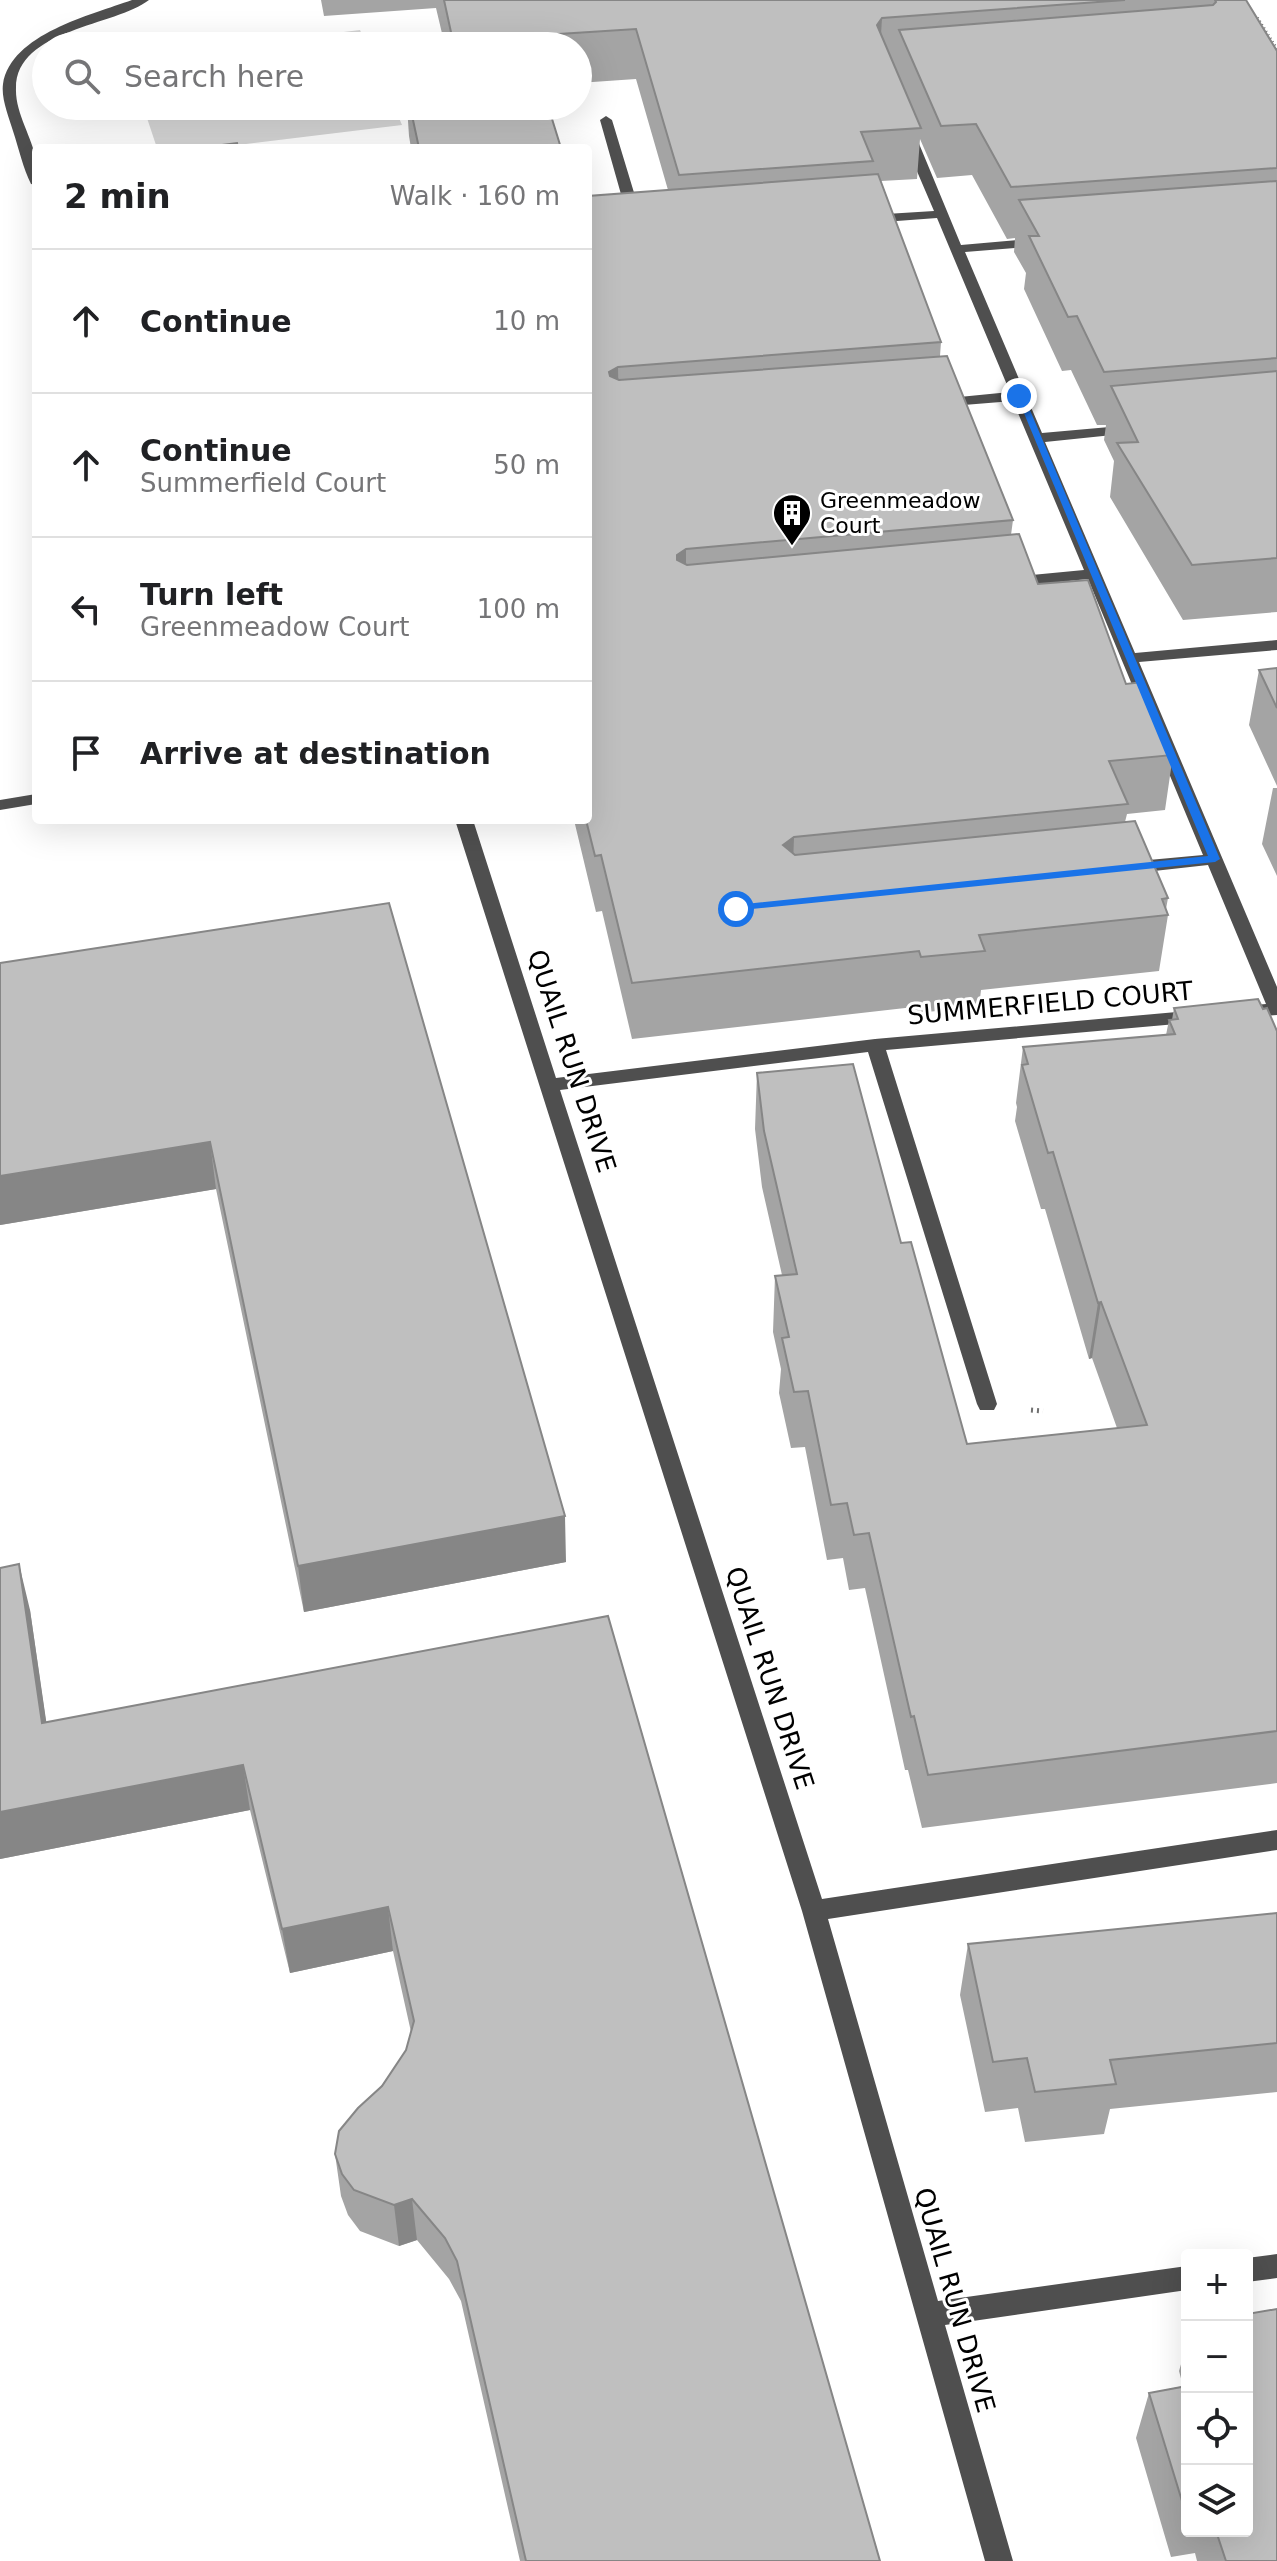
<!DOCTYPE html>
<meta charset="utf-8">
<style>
:root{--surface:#fff;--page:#f6f6f6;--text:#202124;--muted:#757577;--line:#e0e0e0}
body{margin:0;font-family:"DejaVu Sans",sans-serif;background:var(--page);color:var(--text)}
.controls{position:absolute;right:24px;bottom:24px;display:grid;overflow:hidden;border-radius:8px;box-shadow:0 8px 32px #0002}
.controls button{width:72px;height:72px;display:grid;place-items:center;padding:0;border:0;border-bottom:2px solid var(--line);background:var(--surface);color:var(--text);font:40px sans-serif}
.stop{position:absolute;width:24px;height:24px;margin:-18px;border:6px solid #1a73e8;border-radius:50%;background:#fff}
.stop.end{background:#1a73e8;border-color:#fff;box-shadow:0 2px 8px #0008}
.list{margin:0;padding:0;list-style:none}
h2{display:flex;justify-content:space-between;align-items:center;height:104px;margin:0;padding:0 32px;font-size:34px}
h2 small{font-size:26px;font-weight:400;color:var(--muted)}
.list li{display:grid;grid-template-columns:52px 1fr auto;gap:24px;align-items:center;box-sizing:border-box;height:144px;padding:0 32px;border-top:2px solid var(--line)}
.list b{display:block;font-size:30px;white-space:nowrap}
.list p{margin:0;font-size:26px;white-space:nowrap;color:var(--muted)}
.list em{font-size:26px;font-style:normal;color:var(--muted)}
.icon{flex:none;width:44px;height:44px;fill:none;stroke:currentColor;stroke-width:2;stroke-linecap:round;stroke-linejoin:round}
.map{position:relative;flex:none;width:1277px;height:2561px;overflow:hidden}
.search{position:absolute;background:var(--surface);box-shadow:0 8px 32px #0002;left:32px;top:32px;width:560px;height:88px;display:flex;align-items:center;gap:20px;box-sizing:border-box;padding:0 28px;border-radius:44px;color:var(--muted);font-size:30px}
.panel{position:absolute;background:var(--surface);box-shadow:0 8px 32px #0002;left:32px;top:144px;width:560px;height:680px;border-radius:8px}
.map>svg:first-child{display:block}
.green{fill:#d6d6d6}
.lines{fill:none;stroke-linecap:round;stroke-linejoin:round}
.path-far1{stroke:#717171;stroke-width:4;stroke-dasharray:1 3;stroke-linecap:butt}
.path{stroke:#717171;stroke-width:5;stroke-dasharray:2 4;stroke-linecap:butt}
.minor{fill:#4f4f4f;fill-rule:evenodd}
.wall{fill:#a4a4a4}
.shaded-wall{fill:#868686}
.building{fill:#bfbfbf;stroke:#868686;stroke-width:2}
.route{fill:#1a73e8}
.labels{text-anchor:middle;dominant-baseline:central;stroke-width:6;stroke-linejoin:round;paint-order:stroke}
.far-poi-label{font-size:22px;fill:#000;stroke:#fff;text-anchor:start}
.street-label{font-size:26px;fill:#000;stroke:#fff}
</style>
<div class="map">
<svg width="1277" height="2561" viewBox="0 0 1277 2561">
<rect width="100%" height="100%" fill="#fff"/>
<path class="green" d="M 360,30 L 367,46 L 229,46 Z
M 143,106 L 394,106 L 402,125 L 214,148 L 157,148 Z"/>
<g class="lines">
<path class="path-far1" d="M 1257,18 L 1277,50"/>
<path class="path" d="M 1031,1410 L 1043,1411"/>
<path class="minor" d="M 132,0 L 149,0 C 116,26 16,29 16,88 C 15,113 32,136 36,160 C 37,168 36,177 36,185 L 31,184 C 23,168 19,149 13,131 C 9,117 1,99 3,84 C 11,34 91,15 132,0 Z
M 606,116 L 612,120 L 642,219 L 640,222 L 628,219 L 600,120 Z
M 908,130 L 915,134 L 961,245 L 1042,238 L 1049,242 L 1042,246 L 965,252 L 1042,433 L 1132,425 L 1139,429 L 1132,433 L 1045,442 L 1135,653 L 1277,640 L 1277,650 L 1139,662 L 1277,987 L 1277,1015 L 1243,1018 L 1234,1012 L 1243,1006 L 1266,1004 L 1208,865 L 1127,874 L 1118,868 L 1127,862 L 1203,855 L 1088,579 L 1010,587 L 1002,582 L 1010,577 L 1084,570 L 1013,401 L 939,407 L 932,403 L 939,399 L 1010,392 L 937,218 L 870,223 L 863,219 L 870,215 L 934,211 L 901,134 Z
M 36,794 L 36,804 L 0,810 L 0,800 Z
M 455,820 L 473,820 L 556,1078 L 875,1039 L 1199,1010 L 1208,1016 L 1199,1022 L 886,1050 L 997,1404 L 994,1410 L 980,1410 L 977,1404 L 868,1052 L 560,1090 L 822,1899 L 1277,1830 L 1277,1850 L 828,1919 L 938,2301 L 1187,2266 L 1187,2290 L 945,2325 L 1013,2561 L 985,2561 L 802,1911 Z
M 1277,2254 L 1277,2278 L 1247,2282 L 1247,2258 Z"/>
</g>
<path class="wall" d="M 321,0 L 1246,0 L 1277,51 L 1277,612 L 1183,620 L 1110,497 L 1114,461 L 1104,440 L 1106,425 L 1097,425 L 1071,370 L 1062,371 L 1024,289 L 1026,273 L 1014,252 L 1015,238 L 1007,239 L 972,175 L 937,178 L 920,139 L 917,179 L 881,181 L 941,342 L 940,356 L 1013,520 L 1011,535 L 1038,584 L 1126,684 L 1173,755 L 1165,810 L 1127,814 L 1125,822 L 1168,898 L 1166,909 L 1168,915 L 1159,971 L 981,990 L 979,1007 L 916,1013 L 914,1007 L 632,1039 L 602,911 L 596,912 L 574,820 L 588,820 L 588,196 L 668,190 L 636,79 L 578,83 L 578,46 L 445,46 L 436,8 L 324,16 Z
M 407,106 L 548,106 L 561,148 L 411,148 L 409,136 Z
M 1277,668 L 1277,786 L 1249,725 L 1259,670 Z
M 1273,788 L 1277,788 L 1277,876 L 1262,844 Z
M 389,903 L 566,1562 L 304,1612 L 216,1189 L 0,1225 L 0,963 Z
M 1174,1008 L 1263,1009 L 1277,1031 L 1277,1783 L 922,1828 L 908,1770 L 905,1770 L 865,1588 L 849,1590 L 843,1558 L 827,1560 L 805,1447 L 791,1448 L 779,1393 L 781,1369 L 773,1332 L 775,1276 L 782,1275 L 762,1187 L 755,1129 L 757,1073 L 901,1243 L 967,1444 L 1117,1428 L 1092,1358 L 1089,1359 L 1045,1209 L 1041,1209 L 1015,1121 L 1017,1107 L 1016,1103 L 1023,1047 L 1166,1035 L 1169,1020 L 1172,1020 Z
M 0,1568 L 30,1610 L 46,1722 L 608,1616 L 880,2561 L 520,2561 L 461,2301 L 449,2279 L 417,2240 L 399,2246 L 360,2231 L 348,2215 L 341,2196 L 335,2154 L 406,2050 L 411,2032 L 393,1951 L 290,1973 L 250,1810 L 0,1859 Z
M 1277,1913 L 1277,2092 L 1110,2109 L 1104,2134 L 1025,2142 L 1018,2108 L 985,2112 L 960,1995 L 968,1944 Z
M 1187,2344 L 1187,2531 L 1247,2531 L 1277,2561 L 1197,2561 L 1195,2553 L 1171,2557 L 1136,2438 L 1149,2393 L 1183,2386 L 1179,2371 Z"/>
<path class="shaded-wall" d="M 882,18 L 879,68 L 877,25 Z
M 618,367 L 619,420 L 609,372 Z
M 686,549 L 686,604 L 676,609 L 677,555 Z
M 794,837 L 792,893 L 783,845 Z
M 210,1142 L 216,1189 L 0,1225 L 0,1176 Z
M 1101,1302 L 1092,1358 L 1089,1359 L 1098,1303 Z
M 565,1516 L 566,1562 L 304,1612 L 298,1566 Z
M 19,1564 L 30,1610 L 53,1768 L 42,1723 Z
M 243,1765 L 250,1810 L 0,1859 L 0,1812 Z
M 388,1907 L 393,1951 L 290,1973 L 282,1929 Z
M 412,2199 L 417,2240 L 399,2246 L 394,2205 Z"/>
<path class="building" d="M 444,0 L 1125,0 L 882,18 L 877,25 L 921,128 L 861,132 L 873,161 L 679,175 L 636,29 L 528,36 L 531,46 L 454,46 Z
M 1215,0 L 1246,0 L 1277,51 L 1277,168 L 1011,187 L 976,124 L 941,126 L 899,30 L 1213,5 L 1216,2 Z
M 410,106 L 548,106 L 561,148 L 419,148 Z
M 237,143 L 238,148 L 198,148 Z
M 878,174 L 941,342 L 618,367 L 609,372 L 610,376 L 619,380 L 947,356 L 1013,520 L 686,549 L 677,555 L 677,560 L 687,565 L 1019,534 L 1038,584 L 1088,580 L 1126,684 L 1143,682 L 1173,755 L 1109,761 L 1128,804 L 794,837 L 783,845 L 795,855 L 1135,821 L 1168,898 L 1162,899 L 1168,915 L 979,935 L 985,951 L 921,957 L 919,951 L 632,983 L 601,855 L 595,856 L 586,820 L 588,820 L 588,196 Z
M 1277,181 L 1277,358 L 1104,372 L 1077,316 L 1068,317 L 1029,236 L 1039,236 L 1019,200 Z
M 1277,371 L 1277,558 L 1192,565 L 1117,443 L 1138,442 L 1111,386 Z
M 1277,668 L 1277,708 L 1259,670 Z
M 389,903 L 565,1516 L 298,1566 L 210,1142 L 0,1176 L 0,963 Z
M 1258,999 L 1263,1009 L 1267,1008 L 1277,1031 L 1277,1731 L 928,1775 L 914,1716 L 911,1717 L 869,1533 L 854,1535 L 847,1503 L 831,1505 L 808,1391 L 794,1392 L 782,1338 L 789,1337 L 775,1276 L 797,1274 L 764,1131 L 757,1073 L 853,1064 L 901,1243 L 911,1242 L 967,1444 L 1147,1425 L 1101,1302 L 1098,1303 L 1053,1152 L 1048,1153 L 1022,1065 L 1028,1064 L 1023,1047 L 1175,1034 L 1169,1020 L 1178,1019 L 1174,1008 Z
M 19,1564 L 42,1723 L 608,1616 L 880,2561 L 526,2561 L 457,2261 L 445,2238 L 412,2199 L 394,2205 L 354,2190 L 342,2174 L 335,2154 L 339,2131 L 358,2108 L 382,2086 L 406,2050 L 414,2021 L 388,1907 L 282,1929 L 243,1765 L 0,1812 L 0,1568 Z
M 1277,1913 L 1277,2043 L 1110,2060 L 1116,2084 L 1035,2092 L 1027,2058 L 993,2062 L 968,1944 Z
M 1277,2309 L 1277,2561 L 1226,2561 L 1216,2531 L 1247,2531 L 1247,2314 Z
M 1187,2386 L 1187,2514 L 1186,2514 L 1149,2393 Z"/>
<path class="route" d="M 1016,394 L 1024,396 L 1220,859 L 1215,862 L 732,911 L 732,906 L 736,905 L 1208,856 Z"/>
<defs>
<g id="building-pin" transform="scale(2)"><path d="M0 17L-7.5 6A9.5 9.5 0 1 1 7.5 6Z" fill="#000" stroke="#fff"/><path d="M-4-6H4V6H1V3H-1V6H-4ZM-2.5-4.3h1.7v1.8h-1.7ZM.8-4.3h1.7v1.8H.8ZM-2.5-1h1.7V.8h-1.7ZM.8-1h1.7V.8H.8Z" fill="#fff"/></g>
</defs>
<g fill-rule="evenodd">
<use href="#building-pin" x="792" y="513"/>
</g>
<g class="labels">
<g class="far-poi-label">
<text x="820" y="500">Greenmeadow<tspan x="820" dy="25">Court</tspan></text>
</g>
<g class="street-label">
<text transform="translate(1050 1003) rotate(-5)">SUMMERFIELD COURT</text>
<text transform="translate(572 1061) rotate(72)">QUAIL RUN DRIVE</text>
<text transform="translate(770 1678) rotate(72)">QUAIL RUN DRIVE</text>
<text transform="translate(955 2300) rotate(74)">QUAIL RUN DRIVE</text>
</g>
</g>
</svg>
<div class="controls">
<button>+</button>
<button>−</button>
<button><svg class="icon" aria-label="locate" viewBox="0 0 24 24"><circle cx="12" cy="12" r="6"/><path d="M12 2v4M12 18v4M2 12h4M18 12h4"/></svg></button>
<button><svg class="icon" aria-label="layers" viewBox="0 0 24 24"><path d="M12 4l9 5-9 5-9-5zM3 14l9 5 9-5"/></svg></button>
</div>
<div class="stop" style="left:736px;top:909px"></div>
<div class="stop end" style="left:1019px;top:396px"></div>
<div class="search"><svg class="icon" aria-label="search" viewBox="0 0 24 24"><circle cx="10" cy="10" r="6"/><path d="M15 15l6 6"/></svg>Search here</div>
<section class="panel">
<h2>2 min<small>Walk · 160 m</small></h2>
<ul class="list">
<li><svg class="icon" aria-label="ahead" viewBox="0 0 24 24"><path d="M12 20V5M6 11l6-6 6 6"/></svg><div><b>Continue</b></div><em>10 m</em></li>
<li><svg class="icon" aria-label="ahead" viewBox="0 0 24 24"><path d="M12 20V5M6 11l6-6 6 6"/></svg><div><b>Continue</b><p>Summerfield Court</p></div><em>50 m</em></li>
<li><svg class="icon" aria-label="left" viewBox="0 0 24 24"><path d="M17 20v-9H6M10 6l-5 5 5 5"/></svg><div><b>Turn left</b><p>Greenmeadow Court</p></div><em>100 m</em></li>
<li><svg class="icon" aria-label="arrive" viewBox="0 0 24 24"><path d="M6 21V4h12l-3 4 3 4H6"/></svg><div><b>Arrive at destination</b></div></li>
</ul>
</section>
</div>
